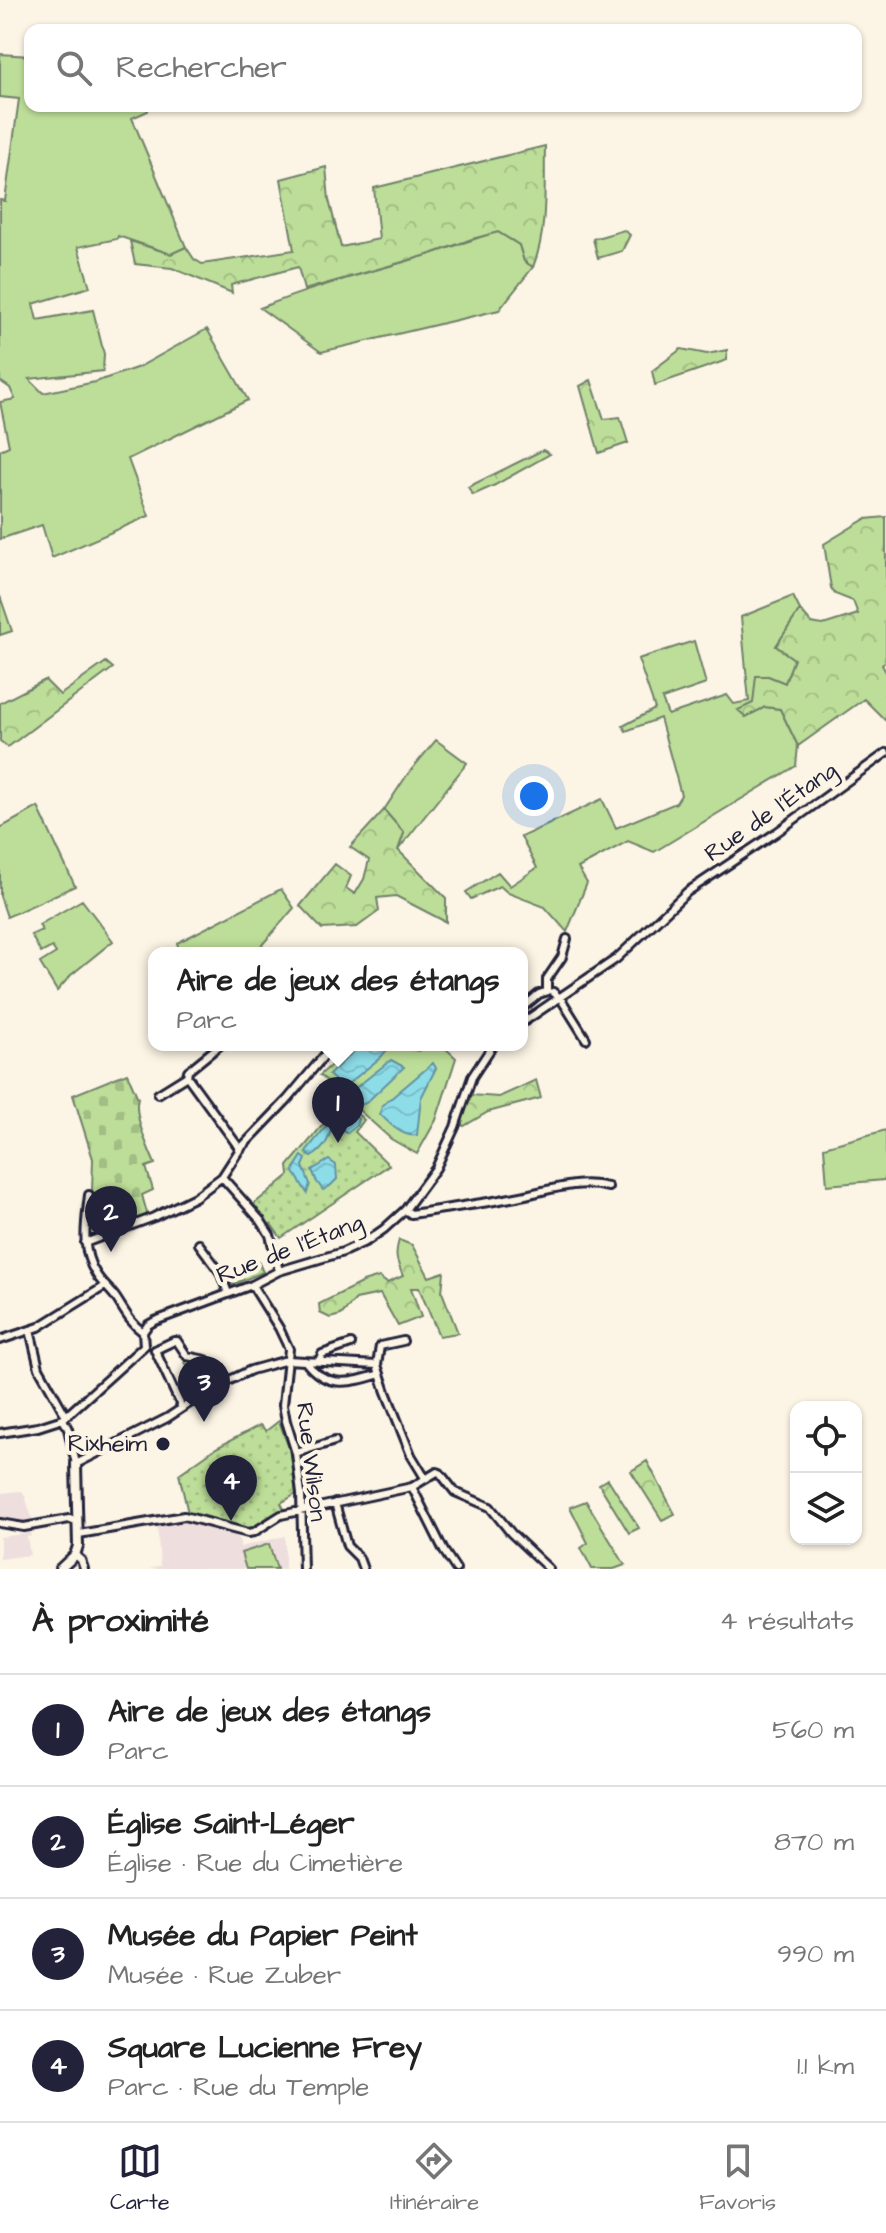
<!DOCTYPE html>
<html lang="fr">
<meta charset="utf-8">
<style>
:root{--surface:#fff;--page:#f6f6f6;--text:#222;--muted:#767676;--line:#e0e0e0;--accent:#22223b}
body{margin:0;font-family:"Architects Daughter",sans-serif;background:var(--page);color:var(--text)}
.controls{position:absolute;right:24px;bottom:24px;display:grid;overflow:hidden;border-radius:16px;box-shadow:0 2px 6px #0004}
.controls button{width:72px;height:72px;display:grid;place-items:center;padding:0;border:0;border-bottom:2px solid var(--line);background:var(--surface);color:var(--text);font:40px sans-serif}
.you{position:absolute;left:534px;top:796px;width:28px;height:28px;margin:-20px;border:6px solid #fff;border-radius:50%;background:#1a73e8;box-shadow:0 0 0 12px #1a73e833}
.badge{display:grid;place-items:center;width:52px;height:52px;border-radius:50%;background:var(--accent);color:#fff;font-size:26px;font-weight:700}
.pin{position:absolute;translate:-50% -66px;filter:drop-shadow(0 2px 4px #0008)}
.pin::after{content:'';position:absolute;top:42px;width:28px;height:24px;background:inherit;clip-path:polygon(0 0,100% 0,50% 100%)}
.popup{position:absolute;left:148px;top:947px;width:380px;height:104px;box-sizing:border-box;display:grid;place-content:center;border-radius:16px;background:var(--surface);filter:drop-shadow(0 2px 6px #0005);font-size:26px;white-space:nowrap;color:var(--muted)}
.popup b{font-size:30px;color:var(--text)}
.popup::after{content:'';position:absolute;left:50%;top:100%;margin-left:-16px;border:16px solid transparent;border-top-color:var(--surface)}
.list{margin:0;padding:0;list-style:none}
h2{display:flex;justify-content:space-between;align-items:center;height:104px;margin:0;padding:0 32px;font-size:34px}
h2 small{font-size:26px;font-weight:400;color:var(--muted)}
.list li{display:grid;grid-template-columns:52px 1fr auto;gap:24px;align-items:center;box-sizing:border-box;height:112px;padding:0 32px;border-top:2px solid var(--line)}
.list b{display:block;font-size:30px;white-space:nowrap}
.list p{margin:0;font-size:26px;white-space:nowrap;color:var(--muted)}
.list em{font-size:26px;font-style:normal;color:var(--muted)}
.icon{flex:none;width:44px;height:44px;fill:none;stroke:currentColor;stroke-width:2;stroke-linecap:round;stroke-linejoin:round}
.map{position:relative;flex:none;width:886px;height:1569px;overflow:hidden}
.search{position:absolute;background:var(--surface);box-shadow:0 2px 6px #0004;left:24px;right:24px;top:24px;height:88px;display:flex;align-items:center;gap:20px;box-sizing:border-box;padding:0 28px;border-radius:16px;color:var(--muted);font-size:30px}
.sheet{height:552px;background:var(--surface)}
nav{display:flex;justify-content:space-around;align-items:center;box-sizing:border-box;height:112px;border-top:2px solid var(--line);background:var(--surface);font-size:22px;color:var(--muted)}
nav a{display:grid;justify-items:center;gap:4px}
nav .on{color:var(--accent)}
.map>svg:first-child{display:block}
.built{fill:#eedede}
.grass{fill:#bdde98;stroke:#70806a;stroke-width:2}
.forest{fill:url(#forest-crowns);stroke:#70806a;stroke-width:2}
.cemetery{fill:url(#cemetery-stones);stroke:#70806a;stroke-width:2}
.park{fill:url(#park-dots);stroke:#70806a;stroke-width:2}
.water{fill:url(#water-waves);stroke:#6292a3;stroke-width:2}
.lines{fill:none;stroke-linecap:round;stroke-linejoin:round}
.street-casing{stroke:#22223b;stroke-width:12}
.secondary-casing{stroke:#22223b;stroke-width:14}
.street{stroke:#fcf5e5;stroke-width:6}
.secondary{stroke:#fcf5e5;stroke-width:8}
.poi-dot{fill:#22223b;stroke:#fcf5e5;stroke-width:3}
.labels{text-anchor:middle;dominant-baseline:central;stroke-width:8;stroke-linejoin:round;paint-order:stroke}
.street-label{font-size:24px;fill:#22223b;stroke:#fcf5e5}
.poi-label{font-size:24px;fill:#22223b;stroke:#fcf5e5;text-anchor:end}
</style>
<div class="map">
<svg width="886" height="1569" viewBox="0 0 886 1569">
<defs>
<pattern id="forest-crowns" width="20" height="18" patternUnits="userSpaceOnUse" patternTransform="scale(2)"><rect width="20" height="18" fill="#bdde98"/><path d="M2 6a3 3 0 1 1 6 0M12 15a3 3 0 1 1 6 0" fill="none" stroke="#a2be84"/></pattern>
<pattern id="cemetery-stones" width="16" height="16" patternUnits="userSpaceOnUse" patternTransform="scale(2)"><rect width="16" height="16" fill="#bdde98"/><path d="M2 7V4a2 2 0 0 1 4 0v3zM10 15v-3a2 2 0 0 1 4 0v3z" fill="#a2be84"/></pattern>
<pattern id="park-dots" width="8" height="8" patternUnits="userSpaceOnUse" patternTransform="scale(2)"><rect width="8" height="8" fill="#bdde98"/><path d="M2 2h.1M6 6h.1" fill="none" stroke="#a2be84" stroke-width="1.8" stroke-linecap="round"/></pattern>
<pattern id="water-waves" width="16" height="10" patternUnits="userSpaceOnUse" patternTransform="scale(2)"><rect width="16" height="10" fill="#8ddde9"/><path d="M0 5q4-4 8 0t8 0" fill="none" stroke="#79bdc9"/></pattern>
</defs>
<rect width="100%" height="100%" fill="#fcf5e5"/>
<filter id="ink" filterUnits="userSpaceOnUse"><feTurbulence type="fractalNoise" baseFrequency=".0125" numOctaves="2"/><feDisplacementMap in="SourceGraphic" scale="16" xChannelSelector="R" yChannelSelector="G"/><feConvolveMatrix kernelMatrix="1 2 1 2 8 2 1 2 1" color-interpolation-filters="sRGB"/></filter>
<g filter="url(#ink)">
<path class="built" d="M 0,1483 L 1,1493 L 21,1491 L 24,1493 L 34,1524 L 0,1521 Z
M 182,1521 L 193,1522 L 234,1532 L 240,1542 L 240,1547 L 285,1536 L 285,1569 L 149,1569 L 160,1566 L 157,1523 L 173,1522 L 177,1524 Z
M 31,1533 L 31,1536 L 27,1537 L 30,1555 L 0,1559 L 0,1537 Z"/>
<path class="grass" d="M 0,54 L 30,56 L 30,106 L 147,106 L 148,111 L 132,118 L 186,247 L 171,254 L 118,236 L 117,239 L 78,247 L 90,287 L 33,304 L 37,320 L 93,310 L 104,354 L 103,371 L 29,379 L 43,393 L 95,382 L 139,367 L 207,329 L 248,400 L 128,459 L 149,516 L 52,558 L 42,525 L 0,539 L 0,450 L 9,446 L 0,402 L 15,399 L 10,388 L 0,381 L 0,200 L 5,201 L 19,99 L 0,97 Z
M 498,232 L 519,245 L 524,261 L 533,267 L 499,310 L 321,352 L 260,308 C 314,286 371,272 427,255 C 451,248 474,238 498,232 Z
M 0,596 L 12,631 L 0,635 Z
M 793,596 L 800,610 L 776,646 L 794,659 L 785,683 L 768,676 L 746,716 L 765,707 L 780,709 L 798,746 L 796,766 L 654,852 L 628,841 L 578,868 L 587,883 L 567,932 L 545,907 L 508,893 L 500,886 L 471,899 L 466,892 L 498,872 L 510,886 L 537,868 L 521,837 L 602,799 L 616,828 L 676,803 L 681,795 L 660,718 L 626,731 L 623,726 L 655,709 L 638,659 L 694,641 L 706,684 L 662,699 L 668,715 L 727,695 L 734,704 L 749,701 L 741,617 Z
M 436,740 L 467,763 L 398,850 L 404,833 L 384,810 L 407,775 Z
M 38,807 L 75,886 L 7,917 L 0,896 L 0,828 Z
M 281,889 L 294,908 L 255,953 L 180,953 L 177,943 Z
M 82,900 L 113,941 L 71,975 L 57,991 L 40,963 L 56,953 L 52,947 L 41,953 L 31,935 L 42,930 L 39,925 Z
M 354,1045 L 391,1045 L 419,1051 L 427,1045 L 442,1045 L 456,1058 L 436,1120 L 417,1154 L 391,1139 L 320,1075 Z
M 886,1130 L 886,1175 L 884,1180 L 827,1185 L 824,1147 Z
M 586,1501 L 625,1565 L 614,1569 L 592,1569 L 581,1548 L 588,1543 L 570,1507 Z
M 269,1544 L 277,1569 L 246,1569 L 241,1553 Z"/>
<path class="forest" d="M 545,146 C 544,186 548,230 533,267 L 524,261 L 519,245 L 498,232 L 472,239 L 431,254 L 304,290 L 298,267 L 231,285 L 232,293 L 172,268 L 135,264 L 130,241 L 171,254 L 186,247 L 194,259 L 202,264 L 294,250 L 281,179 L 326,167 L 329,200 L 341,247 L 379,239 L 374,188 Z
M 624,230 L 630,235 L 622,251 L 598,258 L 593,239 Z
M 681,349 L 707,354 L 727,350 L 727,360 L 655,385 L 652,371 Z
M 591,380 L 604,419 L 620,417 L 628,443 L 599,453 L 580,386 Z
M 543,450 L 550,454 L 495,485 L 473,495 L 468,487 Z
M 886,517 L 886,661 L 882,665 L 886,672 L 886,721 L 864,699 L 798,746 L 780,709 L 765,707 L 746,717 L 738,710 L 753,703 L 756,676 L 768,676 L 785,683 L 794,659 L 776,646 L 800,610 L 811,623 L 823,625 L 858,614 L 853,601 L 835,594 L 831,588 L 824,544 L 865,519 Z
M 106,662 L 113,668 L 8,747 L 0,741 L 0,703 L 45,680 L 60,695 Z
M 384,810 L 404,833 L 398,850 L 446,898 L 446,922 L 396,896 L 377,898 L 379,911 L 357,927 L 322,929 L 300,906 L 335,864 L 351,876 L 346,888 L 355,894 L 364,879 L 369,860 L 350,847 Z
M 536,1080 L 541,1098 L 488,1112 L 464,1126 L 460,1124 L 470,1095 L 499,1097 Z
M 399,1240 L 412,1245 L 429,1277 L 444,1272 L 442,1292 L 458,1333 L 439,1336 L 419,1288 L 411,1288 L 421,1317 L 398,1326 L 380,1294 L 356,1299 L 341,1315 L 330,1318 L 320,1313 L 319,1304 L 363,1282 L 379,1277 L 387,1283 L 403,1276 C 397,1262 394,1256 399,1240 Z
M 647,1461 L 675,1514 L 662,1520 L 631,1471 Z
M 608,1479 L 639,1528 L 629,1533 L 599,1484 Z"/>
<path class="cemetery" d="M 127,1073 L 138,1098 C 133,1114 148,1148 155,1164 L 146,1167 L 153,1190 L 142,1195 L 148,1217 L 127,1222 L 126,1225 L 102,1234 L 100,1194 L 92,1192 L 93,1159 L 73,1095 Z"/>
<path class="park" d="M 343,1101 L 364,1120 L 355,1132 L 389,1165 L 281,1238 L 271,1224 L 267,1224 L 254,1204 L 289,1175 L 288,1166 Z
M 258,1261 L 263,1272 L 232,1285 L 227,1277 Z
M 188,1361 L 202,1364 L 214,1382 L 200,1392 L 185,1362 Z
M 279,1421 L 291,1454 L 296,1494 L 281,1503 L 285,1511 L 280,1511 L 250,1529 L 201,1515 L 188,1513 L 179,1474 L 216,1448 L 260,1425 L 266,1431 Z"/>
<path class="water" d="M 356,1045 L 382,1045 L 387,1050 L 380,1058 L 343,1088 L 329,1075 L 354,1051 Z
M 391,1060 L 404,1067 L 366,1103 L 361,1105 L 349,1093 Z
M 433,1063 L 436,1068 L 421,1098 L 417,1135 C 403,1138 390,1124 380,1114 L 382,1106 Z
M 345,1105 L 358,1119 L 356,1126 L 347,1133 L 334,1122 Z
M 328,1124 L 332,1125 C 329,1140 324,1150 311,1157 L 306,1153 L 307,1150 Z
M 302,1156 L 306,1159 L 303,1166 L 310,1184 L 307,1193 L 294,1172 L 295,1167 Z
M 329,1160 L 336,1165 L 337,1179 L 330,1186 L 323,1190 L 317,1182 L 312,1170 Z"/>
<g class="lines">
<g class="street-casing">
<path id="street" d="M 547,991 L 547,979 L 562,957 L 567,939
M 553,992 L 561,999 L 586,1039
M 522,1008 L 539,994 L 548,991
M 522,1023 L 616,959 L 687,892 L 777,832 L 886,753
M 220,1045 L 188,1071 L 187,1076 L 240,1149
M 158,1094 L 187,1076
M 222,1177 L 261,1221 L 270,1235 L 279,1271
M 89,1195 C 86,1222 80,1249 96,1274 C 101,1283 110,1289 116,1298 C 124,1310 130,1323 143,1332 L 144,1346
M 405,1210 L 411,1214 L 425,1212 C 455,1207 486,1203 516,1197 C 547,1191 577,1179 608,1187
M 85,1243 L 154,1217 L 195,1197 L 222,1177 L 240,1149 L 287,1100 L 333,1045
M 199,1244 L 220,1272 L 228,1293
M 252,1285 L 279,1328 L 289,1349 L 283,1405 L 286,1421 L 296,1453 L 301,1494 L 303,1569
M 30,1330 L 39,1368 L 66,1416
M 143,1332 L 148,1325 L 155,1321 L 252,1285 L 279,1271 L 343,1252 L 367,1241 L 384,1229 L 405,1210 L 436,1168 L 455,1127 L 472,1077 L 493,1045
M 0,1340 L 39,1327 L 105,1286
M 403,1341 L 380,1346 L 377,1365 L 386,1392 L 411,1455 L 425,1478
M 155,1350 L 174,1341 L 177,1341 L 187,1356 L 206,1360 L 223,1384
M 155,1350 L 182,1408
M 305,1361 C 327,1390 350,1383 380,1374
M 319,1361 L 322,1354 L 351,1344
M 63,1419 L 68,1429 L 76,1464 L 167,1418 L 211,1389 L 251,1370 L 287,1360 L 377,1365
M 0,1433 L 38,1427 L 63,1419 L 144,1346
M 296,1453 L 335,1441
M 412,1487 L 444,1551 L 456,1569
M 335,1503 L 347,1546 L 359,1558 L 363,1569
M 0,1523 L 24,1527 L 69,1519 L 78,1521
M 79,1534 L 184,1516 L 248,1533 L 254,1532 L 281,1515 L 412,1487 L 437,1472 L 440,1473 L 455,1492 L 490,1507 L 511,1533 L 549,1569
M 75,1555 L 81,1560 L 84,1569"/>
</g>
<g class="secondary-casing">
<path id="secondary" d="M 60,1569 L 75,1555 L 78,1546 L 76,1464"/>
</g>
<use href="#street" class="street"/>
<use href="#secondary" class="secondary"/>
</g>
</g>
<circle class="poi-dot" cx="163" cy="1444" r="8"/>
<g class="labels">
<g class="street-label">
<text transform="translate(771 812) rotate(-35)">Rue de l'Étang</text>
<text transform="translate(290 1249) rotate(-21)">Rue de l'Étang</text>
<text transform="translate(311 1462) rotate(83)">Rue Wilson</text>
</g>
<g class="poi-label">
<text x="147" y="1444">Rixheim</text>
</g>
</g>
</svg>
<div class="controls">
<button><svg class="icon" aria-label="locate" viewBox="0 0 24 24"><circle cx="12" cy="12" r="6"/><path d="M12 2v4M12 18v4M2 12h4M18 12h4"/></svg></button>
<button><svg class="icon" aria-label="layers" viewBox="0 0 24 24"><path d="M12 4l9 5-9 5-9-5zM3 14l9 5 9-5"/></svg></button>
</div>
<div class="you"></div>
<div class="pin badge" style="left:338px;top:1143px">1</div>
<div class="popup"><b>Aire de jeux des étangs</b>Parc</div>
<div class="pin badge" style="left:111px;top:1252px">2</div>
<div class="pin badge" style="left:204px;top:1422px">3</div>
<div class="pin badge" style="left:231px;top:1521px">4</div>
<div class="search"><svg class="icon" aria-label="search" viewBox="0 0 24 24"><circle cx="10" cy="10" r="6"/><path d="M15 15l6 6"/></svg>Rechercher</div>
</div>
<section class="sheet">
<h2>À proximité<small>4 résultats</small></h2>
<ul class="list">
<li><span class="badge">1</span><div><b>Aire de jeux des étangs</b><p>Parc</p></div><em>560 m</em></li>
<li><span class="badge">2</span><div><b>Église Saint-Léger</b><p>Église · Rue du Cimetière</p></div><em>870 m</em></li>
<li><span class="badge">3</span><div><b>Musée du Papier Peint</b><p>Musée · Rue Zuber</p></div><em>990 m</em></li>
<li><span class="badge">4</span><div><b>Square Lucienne Frey</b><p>Parc · Rue du Temple</p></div><em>1.1 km</em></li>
</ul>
</section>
<nav>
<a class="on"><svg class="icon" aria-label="map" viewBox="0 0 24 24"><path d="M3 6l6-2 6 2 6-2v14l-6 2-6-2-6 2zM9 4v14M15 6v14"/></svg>Carte</a>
<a><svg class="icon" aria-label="directions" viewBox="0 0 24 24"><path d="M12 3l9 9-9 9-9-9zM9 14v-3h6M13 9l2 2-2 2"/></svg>Itinéraire</a>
<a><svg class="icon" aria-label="saved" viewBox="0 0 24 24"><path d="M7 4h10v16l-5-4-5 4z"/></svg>Favoris</a>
</nav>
